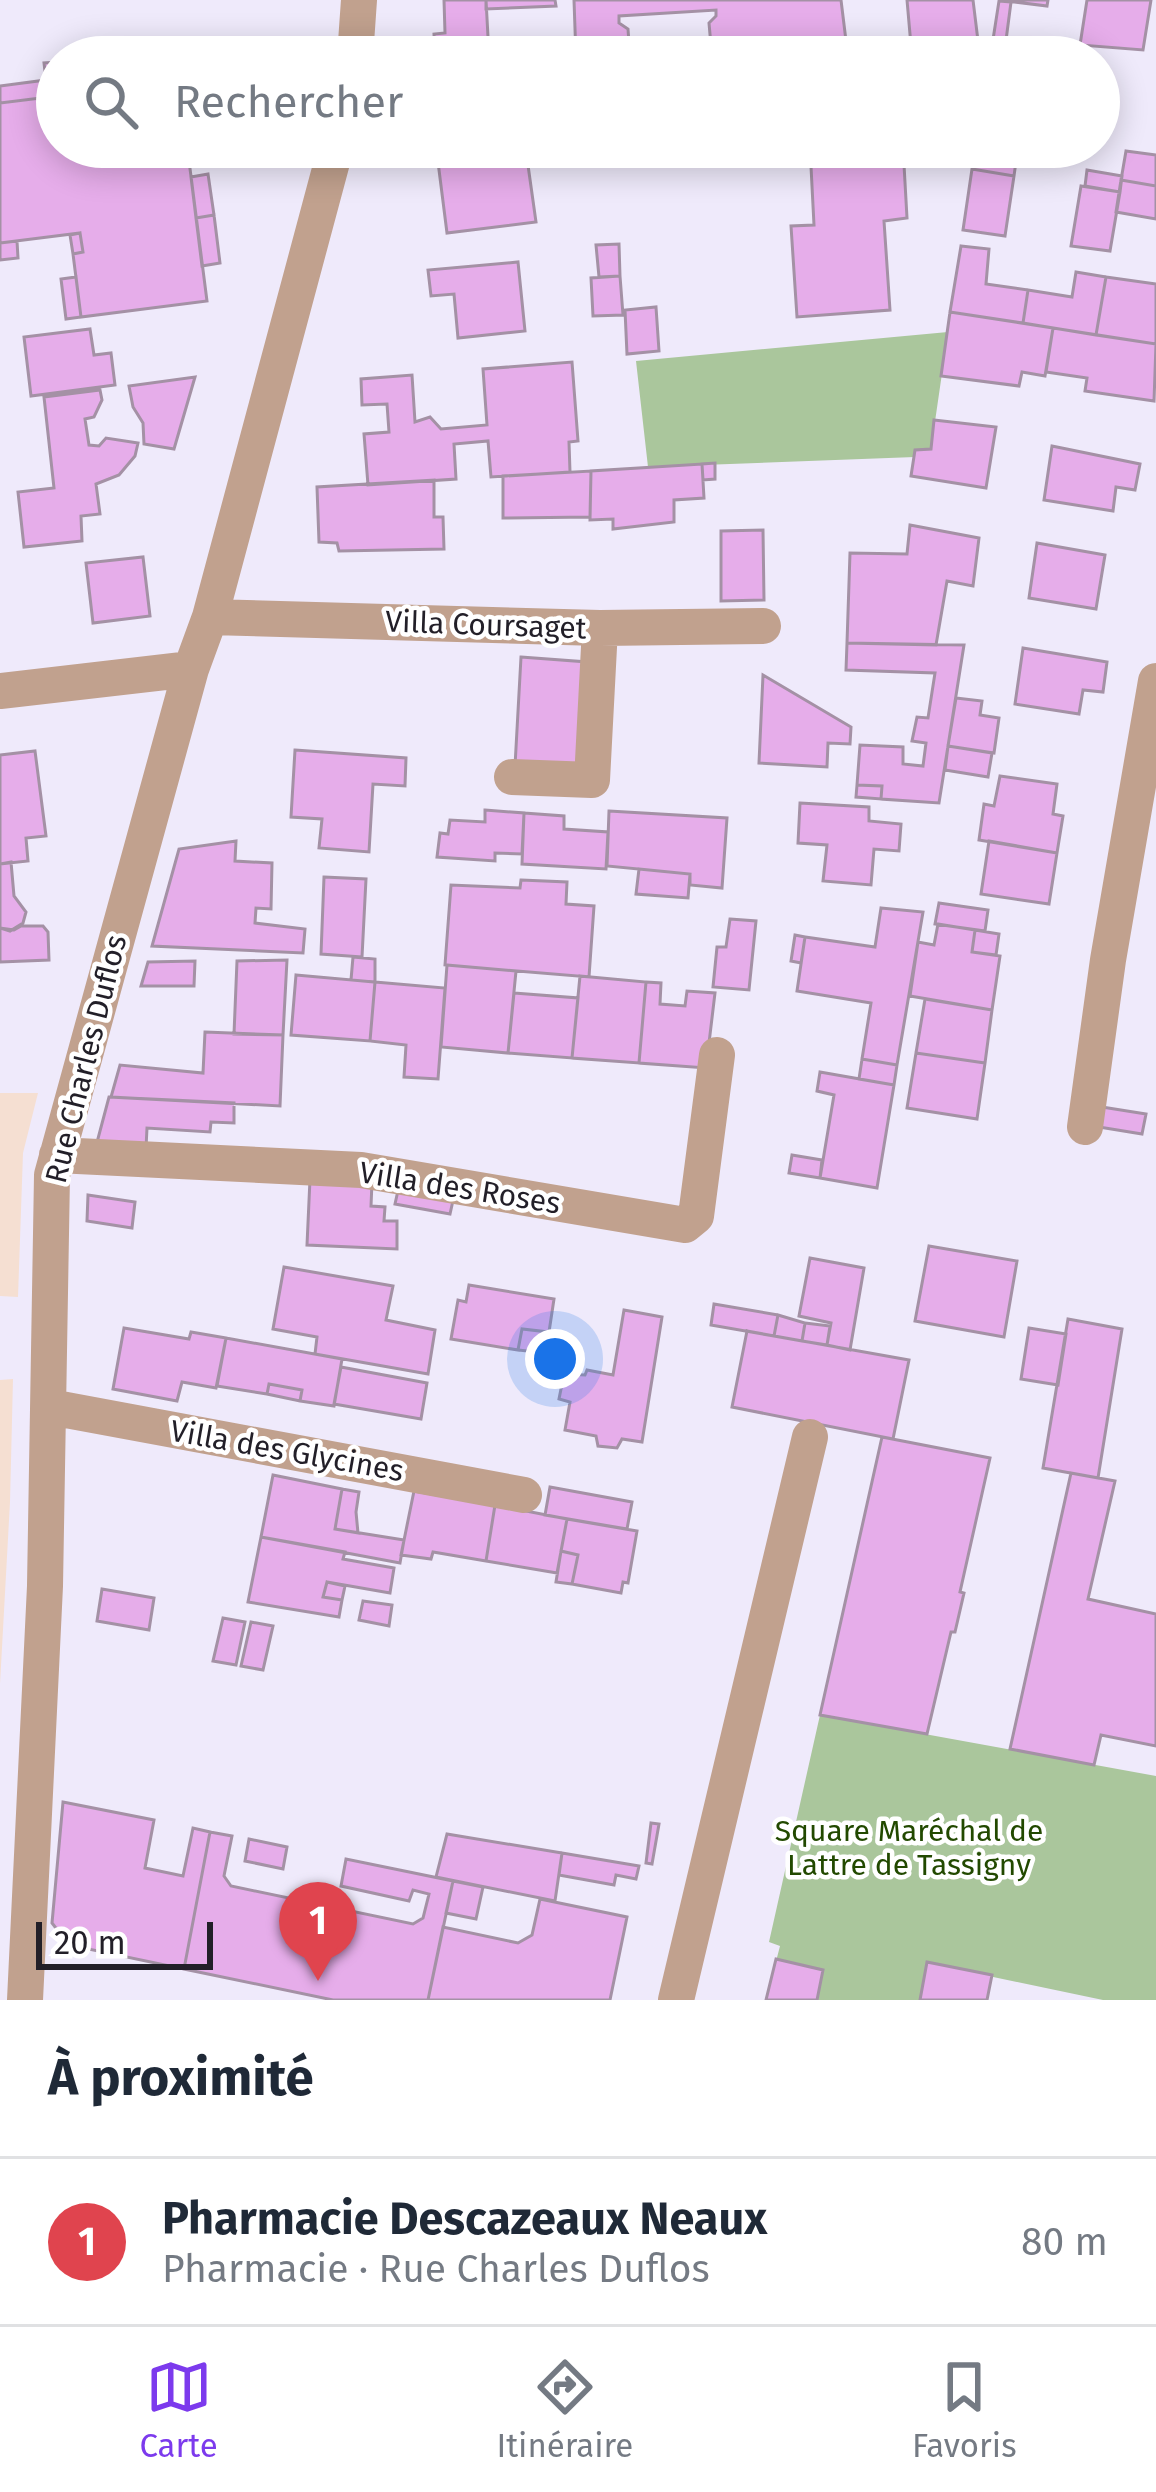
<!DOCTYPE html>
<html lang="fr">
<meta charset="utf-8">
<style>
:root{--surface:#fff;--page:#f6f6f7;--text:#1f2937;--muted:#747a83;--line:#e0e1e3;--accent:#7c3aed}
body{margin:0;font-family:"Fira Sans",sans-serif;background:var(--page);color:var(--text)}
.scale{position:absolute;left:36px;bottom:30px;width:177px;box-sizing:border-box;padding-left:12px;border:6px solid #221f28;border-top:0;font-size:33px;line-height:42px;white-space:nowrap;color:#221f28;-webkit-text-stroke:9px #fff;paint-order:stroke}
.you{position:absolute;left:555px;top:1359px;width:42px;height:42px;margin:-30px;border:9px solid #fff;border-radius:50%;background:#1a73e8;box-shadow:0 0 0 18px #1a73e833}
.badge{display:grid;place-items:center;width:78px;height:78px;border-radius:50%;background:var(--accent);color:#fff;font-size:39px;font-weight:700}
.pin{position:absolute;translate:-50% -99px;filter:drop-shadow(0 3px 6px #0008)}
.pin::after{content:'';position:absolute;top:63px;width:42px;height:36px;background:inherit;clip-path:polygon(0 0,100% 0,50% 100%)}
.list{margin:0;padding:0;list-style:none}
h2{display:flex;justify-content:space-between;align-items:center;height:156px;margin:0;padding:0 48px;font-size:51px}
h2 small{font-size:39px;font-weight:400;color:var(--muted)}
.list li{display:grid;grid-template-columns:78px 1fr auto;gap:36px;align-items:center;box-sizing:border-box;height:168px;padding:0 48px;border-top:3px solid var(--line)}
.list b{display:block;font-size:45px;white-space:nowrap}
.list p{margin:0;font-size:39px;white-space:nowrap;color:var(--muted)}
.list em{font-size:39px;font-style:normal;color:var(--muted)}
.icon{flex:none;width:66px;height:66px;fill:none;stroke:currentColor;stroke-width:2;stroke-linecap:round;stroke-linejoin:round}
.map{position:relative;flex:none;width:1156px;height:2000px;overflow:hidden}
.search{position:absolute;background:var(--surface);box-shadow:0 6px 30px #0003;left:36px;right:36px;top:36px;height:132px;display:flex;align-items:center;gap:30px;box-sizing:border-box;padding:0 42px;border-radius:66px;color:var(--muted);font-size:45px}
.sheet{height:324px;background:var(--surface)}
nav{display:flex;justify-content:space-around;align-items:center;box-sizing:border-box;height:168px;border-top:3px solid var(--line);background:var(--surface);font-size:33px;color:var(--muted)}
nav a{display:grid;justify-items:center;gap:6px}
nav .on{color:var(--accent)}
.map>svg:first-child{display:block}
.education{fill:#f5dfd2}
.park{fill:#aac69c}
.building{fill:#e6adea;stroke:#a491a5;stroke-width:3}
.lines{fill:none;stroke-linecap:round;stroke-linejoin:round}
.minor{stroke:#c1a18e;stroke-width:36}
.labels{text-anchor:middle;dominant-baseline:central;stroke-width:9;stroke-linejoin:round;paint-order:stroke}
.street-label{font-size:30px;fill:#221f28;stroke:#fff}
.park-label{font-size:30px;fill:#224900;stroke:#fff}
</style>
<div class="map">
<svg width="1156" height="2000" viewBox="0 0 1156 2000">
<rect width="100%" height="100%" fill="#efeafb"/>
<path class="education" d="M 0,1093 L 38,1093 L 23,1153 L 18,1297 L 0,1296 Z
M 13,1379 L 10,1502 L 0,1684 L 0,1380 Z"/>
<path class="park" d="M 948,332 L 931,449 L 915,457 L 648,467 L 636,361 Z
M 820,1715 L 1156,1776 L 1156,2000 L 1103,2000 L 927,1963 L 920,2000 L 766,2000 L 780,1946 L 769,1942 Z"/>
<path class="building" d="M 444,0 L 486,0 L 489,55 L 435,57 L 434,34 L 445,33 Z
M 486,0 L 555,0 L 556,6 L 486,9 Z
M 574,0 L 841,0 L 848,57 L 712,57 L 709,23 L 716,16 L 716,10 L 619,16 L 619,23 L 628,29 L 630,57 L 576,57 Z
M 907,0 L 973,0 L 979,49 L 992,48 L 991,57 L 912,57 Z
M 999,0 L 1048,0 L 1047,6 Z
M 1087,0 L 1151,0 L 1143,50 L 1080,45 Z
M 999,1 L 1011,2 L 1005,48 L 992,46 Z
M 57,62 L 57,79 L 46,80 L 44,63 Z
M 57,79 L 57,147 L 236,147 L 188,153 L 207,301 L 81,317 L 73,254 L 83,252 L 80,233 L 0,243 L 0,103 L 49,97 L 46,80 Z
M 46,80 L 49,97 L 0,103 L 0,86 Z
M 810,147 L 903,147 L 907,218 L 884,221 L 890,310 L 797,317 L 791,226 L 814,225 Z
M 975,147 L 1018,147 L 1014,176 L 972,169 Z
M 526,151 L 536,222 L 447,233 L 438,162 Z
M 1126,151 L 1156,155 L 1156,186 L 1121,180 Z
M 972,169 L 1014,176 L 1005,236 L 963,230 Z
M 1087,170 L 1122,176 L 1120,192 L 1085,186 Z
M 208,174 L 214,215 L 196,218 L 191,177 Z
M 1121,180 L 1156,186 L 1156,219 L 1116,212 Z
M 1081,186 L 1120,192 L 1110,251 L 1071,246 Z
M 214,215 L 220,263 L 202,266 L 196,218 Z
M 80,233 L 83,252 L 73,254 L 70,235 Z
M 17,241 L 18,258 L 0,260 L 0,243 Z
M 619,244 L 620,276 L 599,277 L 596,245 Z
M 961,246 L 989,249 L 986,284 L 1028,290 L 1023,323 L 950,312 Z
M 518,262 L 525,331 L 458,338 L 454,294 L 431,296 L 428,270 Z
M 1076,272 L 1106,277 L 1096,335 L 1023,323 L 1028,290 L 1072,297 Z
M 620,276 L 623,315 L 593,316 L 591,278 Z
M 76,277 L 81,317 L 66,319 L 61,279 Z
M 1106,277 L 1156,284 L 1156,344 L 1096,335 Z
M 656,307 L 659,351 L 627,354 L 625,310 Z
M 950,312 L 1053,328 L 1045,376 L 1022,372 L 1019,386 L 941,376 Z
M 1053,328 L 1156,344 L 1154,401 L 1085,391 L 1087,378 L 1046,372 Z
M 90,329 L 94,355 L 111,353 L 115,385 L 31,396 L 24,337 Z
M 572,362 L 578,441 L 569,442 L 570,472 L 491,477 L 488,441 L 454,444 L 456,479 L 368,485 L 364,434 L 389,432 L 387,404 L 362,405 L 361,379 L 412,375 L 415,422 L 430,417 L 441,429 L 487,425 L 483,369 Z
M 195,377 L 174,449 L 144,444 L 143,423 L 133,407 L 129,386 Z
M 100,390 L 102,400 L 94,417 L 85,419 L 89,445 L 99,446 L 106,438 L 138,443 L 135,456 L 119,475 L 96,484 L 100,514 L 81,516 L 82,541 L 24,547 L 18,492 L 54,488 L 44,397 Z
M 934,420 L 996,427 L 986,488 L 911,476 L 915,450 L 931,449 Z
M 1052,446 L 1140,464 L 1135,490 L 1116,487 L 1113,511 L 1044,500 Z
M 715,463 L 715,479 L 703,480 L 702,464 Z
M 702,464 L 704,498 L 674,500 L 674,522 L 613,529 L 613,519 L 590,520 L 591,471 Z
M 591,471 L 590,517 L 503,518 L 503,476 Z
M 434,480 L 434,517 L 443,517 L 444,549 L 339,551 L 337,543 L 319,542 L 317,487 Z
M 910,525 L 979,538 L 973,586 L 947,581 L 936,645 L 847,643 L 850,553 L 907,554 Z
M 763,530 L 764,600 L 721,601 L 721,531 Z
M 1037,543 L 1105,555 L 1096,609 L 1029,598 Z
M 143,557 L 150,616 L 93,623 L 86,563 Z
M 847,643 L 964,645 L 939,803 L 881,799 L 882,786 L 857,785 L 860,745 L 903,747 L 903,764 L 923,766 L 926,743 L 912,741 L 917,717 L 928,718 L 935,673 L 846,670 Z
M 1023,648 L 1107,662 L 1103,692 L 1083,690 L 1079,714 L 1015,704 Z
M 521,657 L 587,662 L 581,769 L 515,766 Z
M 763,675 L 851,727 L 850,744 L 828,743 L 827,767 L 759,763 Z
M 956,698 L 982,701 L 980,715 L 999,718 L 994,753 L 948,746 Z
M 948,746 L 992,753 L 988,777 L 945,770 Z
M 295,750 L 406,758 L 405,786 L 373,784 L 369,852 L 319,848 L 322,819 L 291,817 Z
M 35,751 L 46,836 L 26,838 L 28,861 L 0,864 L 0,755 Z
M 1000,776 L 1057,784 L 1053,814 L 1063,816 L 1057,853 L 979,840 L 984,804 L 994,806 Z
M 857,785 L 882,786 L 881,799 L 856,797 Z
M 800,803 L 869,807 L 869,821 L 901,824 L 899,851 L 874,849 L 871,885 L 823,881 L 827,845 L 798,843 Z
M 485,810 L 524,813 L 522,854 L 495,853 L 495,861 L 437,857 L 440,833 L 448,834 L 450,820 L 485,822 Z
M 609,811 L 727,818 L 722,888 L 690,885 L 690,874 L 607,866 Z
M 524,813 L 564,816 L 564,829 L 608,832 L 606,869 L 522,864 Z
M 236,841 L 235,861 L 272,863 L 271,909 L 256,908 L 255,923 L 305,929 L 303,953 L 152,946 L 179,849 Z
M 989,841 L 1057,853 L 1049,904 L 981,894 Z
M 11,862 L 14,896 L 26,912 L 23,923 L 10,931 L 0,928 L 0,864 Z
M 639,869 L 690,874 L 688,898 L 636,894 Z
M 324,877 L 366,879 L 362,957 L 321,954 Z
M 521,880 L 567,882 L 566,904 L 594,906 L 589,977 L 445,965 L 451,885 L 520,888 Z
M 939,903 L 988,910 L 985,931 L 935,924 Z
M 881,908 L 923,912 L 897,1065 L 862,1059 L 871,1003 L 797,991 L 805,937 L 875,947 Z
M 730,919 L 756,921 L 749,990 L 713,987 L 717,947 L 726,947 Z
M 938,924 L 975,930 L 972,952 L 1000,956 L 992,1010 L 910,996 L 918,942 L 934,945 Z
M 21,926 L 43,926 L 48,932 L 49,960 L 0,962 L 0,928 L 14,930 Z
M 975,930 L 999,934 L 996,955 L 972,952 Z
M 795,935 L 805,937 L 801,963 L 791,961 Z
M 353,957 L 375,959 L 375,982 L 351,980 Z
M 287,960 L 283,1035 L 234,1034 L 237,961 Z
M 195,961 L 194,986 L 141,986 L 148,962 Z
M 447,965 L 516,971 L 508,1053 L 441,1047 Z
M 296,975 L 375,982 L 370,1041 L 291,1035 Z
M 580,976 L 646,982 L 639,1063 L 572,1058 Z
M 375,982 L 445,988 L 438,1079 L 404,1077 L 406,1045 L 370,1041 Z
M 646,982 L 661,983 L 660,1004 L 685,1006 L 687,991 L 715,993 L 706,1068 L 639,1063 Z
M 514,993 L 578,998 L 572,1058 L 508,1053 Z
M 925,999 L 992,1010 L 985,1063 L 916,1053 Z
M 205,1032 L 283,1035 L 280,1106 L 111,1097 L 120,1065 L 203,1073 Z
M 916,1053 L 985,1063 L 977,1119 L 907,1108 Z
M 862,1059 L 897,1065 L 894,1085 L 859,1079 Z
M 820,1072 L 894,1085 L 877,1188 L 820,1178 L 834,1095 L 817,1091 Z
M 109,1097 L 234,1103 L 234,1123 L 211,1122 L 210,1132 L 147,1128 L 146,1148 L 96,1146 Z
M 1102,1107 L 1146,1114 L 1142,1134 L 1099,1127 Z
M 792,1155 L 822,1160 L 820,1178 L 789,1173 Z
M 310,1179 L 372,1182 L 371,1206 L 385,1207 L 384,1221 L 397,1221 L 397,1249 L 307,1245 Z
M 399,1186 L 454,1196 L 450,1214 L 395,1204 Z
M 88,1195 L 135,1202 L 132,1228 L 87,1221 Z
M 929,1246 L 1017,1261 L 1004,1337 L 915,1321 Z
M 810,1258 L 864,1268 L 850,1350 L 827,1345 L 831,1323 L 799,1316 Z
M 284,1267 L 393,1286 L 386,1320 L 435,1330 L 428,1374 L 315,1354 L 317,1337 L 273,1329 Z
M 469,1285 L 554,1299 L 549,1332 L 522,1329 L 518,1350 L 451,1339 L 458,1300 L 466,1302 Z
M 714,1304 L 778,1315 L 774,1336 L 711,1325 Z
M 624,1310 L 662,1317 L 642,1442 L 622,1439 L 617,1448 L 598,1446 L 596,1436 L 565,1430 L 570,1402 L 559,1399 L 564,1374 L 585,1375 L 587,1370 L 613,1375 Z
M 778,1315 L 805,1323 L 802,1341 L 774,1336 Z
M 1068,1319 L 1122,1329 L 1098,1478 L 1043,1468 Z
M 805,1323 L 830,1326 L 827,1345 L 802,1341 Z
M 124,1328 L 189,1339 L 191,1332 L 226,1338 L 216,1388 L 182,1382 L 177,1401 L 113,1389 Z
M 1029,1328 L 1066,1334 L 1058,1385 L 1021,1379 Z
M 522,1329 L 549,1332 L 546,1353 L 518,1350 Z
M 747,1331 L 909,1360 L 893,1439 L 732,1407 Z
M 226,1338 L 342,1359 L 334,1406 L 300,1401 L 302,1390 L 269,1384 L 267,1394 L 217,1386 Z
M 341,1367 L 427,1383 L 421,1419 L 334,1404 Z
M 269,1384 L 302,1390 L 300,1401 L 267,1394 Z
M 882,1437 L 990,1458 L 960,1592 L 964,1593 L 955,1632 L 951,1632 L 927,1734 L 820,1715 Z
M 1071,1473 L 1115,1481 L 1088,1599 L 1156,1614 L 1156,1746 L 1101,1735 L 1094,1765 L 1010,1749 Z
M 273,1475 L 342,1489 L 335,1529 L 404,1540 L 400,1563 L 261,1537 Z
M 550,1487 L 632,1502 L 627,1529 L 545,1515 Z
M 342,1489 L 359,1492 L 356,1512 L 358,1533 L 335,1529 Z
M 414,1491 L 495,1505 L 486,1561 L 433,1552 L 431,1559 L 401,1555 Z
M 495,1505 L 567,1519 L 557,1573 L 486,1561 Z
M 567,1519 L 637,1531 L 628,1583 L 623,1582 L 621,1593 L 572,1584 L 578,1555 L 561,1551 Z
M 261,1537 L 345,1552 L 343,1559 L 394,1568 L 390,1593 L 327,1582 L 323,1597 L 342,1600 L 339,1617 L 248,1602 Z
M 561,1551 L 578,1555 L 572,1584 L 556,1582 Z
M 327,1582 L 345,1586 L 342,1600 L 323,1597 Z
M 102,1589 L 154,1598 L 149,1630 L 97,1621 Z
M 363,1601 L 392,1605 L 389,1626 L 359,1620 Z
M 223,1618 L 245,1622 L 236,1665 L 213,1661 Z
M 251,1622 L 273,1626 L 263,1670 L 241,1666 Z
M 63,1802 L 154,1820 L 145,1868 L 183,1876 L 193,1828 L 210,1832 L 184,1969 L 69,1945 L 52,1923 Z
M 651,1823 L 659,1824 L 652,1864 L 646,1863 Z
M 210,1832 L 232,1836 L 224,1876 L 231,1886 L 413,1924 L 423,1918 L 429,1894 L 413,1890 L 409,1901 L 341,1886 L 346,1859 L 453,1881 L 428,2000 L 333,2000 L 184,1969 Z
M 447,1834 L 562,1853 L 555,1901 L 436,1877 Z
M 249,1839 L 287,1847 L 283,1869 L 245,1861 Z
M 562,1853 L 639,1866 L 636,1879 L 616,1875 L 614,1885 L 559,1875 Z
M 453,1881 L 483,1887 L 476,1919 L 446,1913 Z
M 540,1899 L 627,1917 L 610,2000 L 428,2000 L 443,1927 L 518,1943 L 532,1935 Z
M 776,1959 L 823,1970 L 817,2000 L 766,2000 Z
M 927,1962 L 992,1975 L 987,2000 L 920,2000 Z"/>
<g class="lines">
<path class="minor" d="M 355,57 L 359,0
M 210,617 L 600,628 L 763,626
M 0,691 L 191,669
M 512,777 L 592,780 L 600,628
M 1085,1127 L 1108,960 L 1156,681
M 57,1155 L 361,1170 L 685,1225 L 696,1216 L 717,1055
M 50,1407 L 524,1495
M 25,2000 L 45,1586 L 52,1175 L 191,669 L 210,617 L 336,147
M 676,2000 L 810,1437"/>
</g>
<g class="labels">
<g class="street-label">
<text transform="translate(486 625) rotate(2)">Villa Coursaget</text>
<text transform="translate(86 1059) rotate(-76)">Rue Charles Duflos</text>
<text transform="translate(460 1188) rotate(9)">Villa des Roses</text>
<text transform="translate(287 1451) rotate(10)">Villa des Glycines</text>
</g>
<g class="park-label">
<text x="909" y="1831">Square Maréchal de<tspan x="909" dy="34">Lattre de Tassigny</tspan></text>
</g>
</g>
</svg>
<div class="scale">20 m</div>
<div class="you"></div>
<div class="pin badge" style="left:318px;top:1981px;background:#e0444e">1</div>
<div class="search"><svg class="icon" aria-label="search" viewBox="0 0 24 24"><circle cx="10" cy="10" r="6"/><path d="M15 15l6 6"/></svg>Rechercher</div>
</div>
<section class="sheet">
<h2>À proximité<small></small></h2>
<ul class="list">
<li><span class="badge" style="background:#e0444e">1</span><div><b>Pharmacie Descazeaux Neaux</b><p>Pharmacie · Rue Charles Duflos</p></div><em>80 m</em></li>
</ul>
</section>
<nav>
<a class="on"><svg class="icon" aria-label="map" viewBox="0 0 24 24"><path d="M3 6l6-2 6 2 6-2v14l-6 2-6-2-6 2zM9 4v14M15 6v14"/></svg>Carte</a>
<a><svg class="icon" aria-label="directions" viewBox="0 0 24 24"><path d="M12 3l9 9-9 9-9-9zM9 14v-3h6M13 9l2 2-2 2"/></svg>Itinéraire</a>
<a><svg class="icon" aria-label="saved" viewBox="0 0 24 24"><path d="M7 4h10v16l-5-4-5 4z"/></svg>Favoris</a>
</nav>
